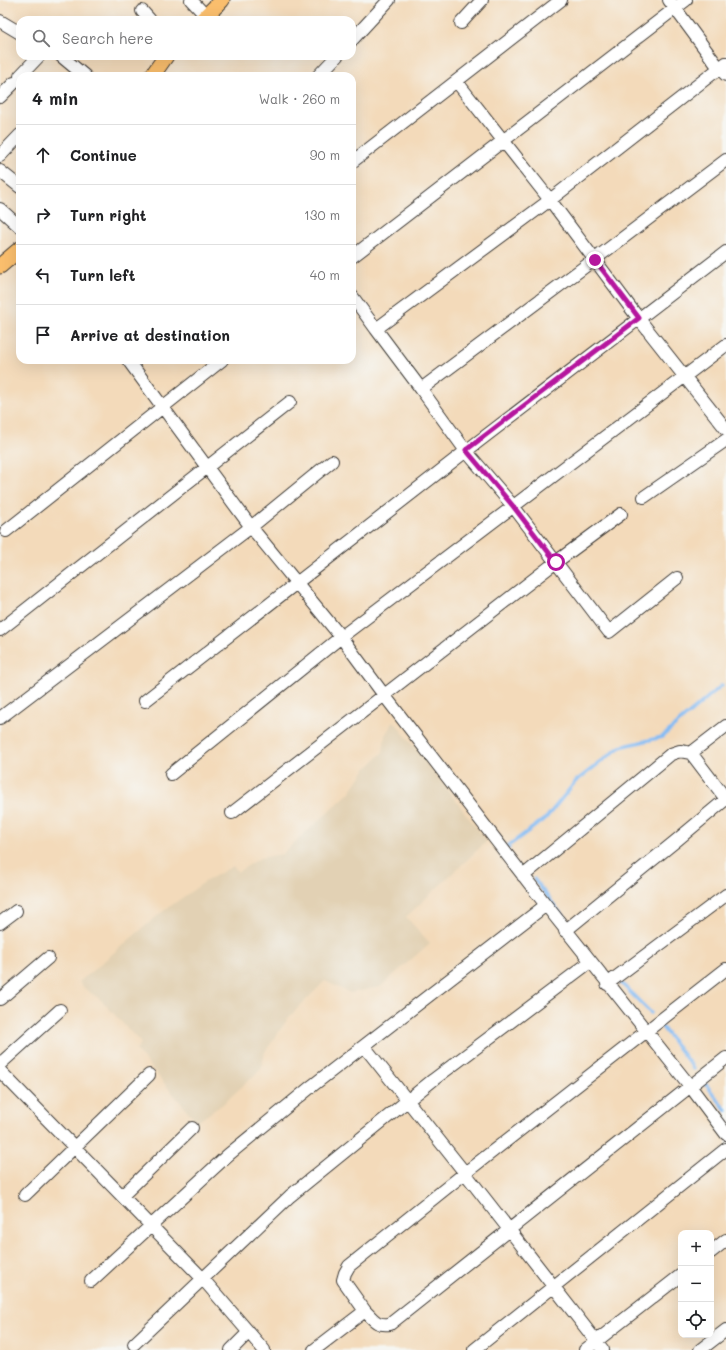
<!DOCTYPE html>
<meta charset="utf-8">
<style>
:root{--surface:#fff;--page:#f2f2f2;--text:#202124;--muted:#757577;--line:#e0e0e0}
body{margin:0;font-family:Mali,sans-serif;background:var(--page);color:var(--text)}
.controls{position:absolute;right:12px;bottom:12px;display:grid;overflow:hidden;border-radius:8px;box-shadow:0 4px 16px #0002}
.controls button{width:36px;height:36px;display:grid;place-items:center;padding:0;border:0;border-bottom:1px solid var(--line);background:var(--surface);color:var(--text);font:20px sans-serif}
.stop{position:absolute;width:12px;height:12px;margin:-9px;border:3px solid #b5179e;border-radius:50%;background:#fff}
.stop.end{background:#b5179e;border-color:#fff;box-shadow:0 1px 4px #0008}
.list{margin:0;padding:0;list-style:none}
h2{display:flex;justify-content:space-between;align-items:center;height:52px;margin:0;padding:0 16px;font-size:17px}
h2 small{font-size:13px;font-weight:400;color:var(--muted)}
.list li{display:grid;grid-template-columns:26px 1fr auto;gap:12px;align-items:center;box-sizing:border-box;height:60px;padding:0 16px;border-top:1px solid var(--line)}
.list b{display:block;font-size:15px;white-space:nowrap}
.list em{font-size:13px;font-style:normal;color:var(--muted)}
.icon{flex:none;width:22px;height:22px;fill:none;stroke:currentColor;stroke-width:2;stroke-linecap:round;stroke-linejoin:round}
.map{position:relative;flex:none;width:726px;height:1350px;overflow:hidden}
.search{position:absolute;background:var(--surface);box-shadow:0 4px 16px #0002;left:16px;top:16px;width:340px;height:44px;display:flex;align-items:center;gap:10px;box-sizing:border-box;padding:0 14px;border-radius:12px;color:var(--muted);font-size:15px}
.panel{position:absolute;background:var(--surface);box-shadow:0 4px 16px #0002;left:16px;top:72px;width:340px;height:292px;border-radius:12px}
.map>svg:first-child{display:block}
.built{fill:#e2d1b4}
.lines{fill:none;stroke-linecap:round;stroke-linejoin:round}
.stream{stroke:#84bcf4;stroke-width:3.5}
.minor-casing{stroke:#3c3834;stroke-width:14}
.major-casing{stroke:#3c3834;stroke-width:17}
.minor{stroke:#fff;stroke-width:12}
.major{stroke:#fabe6d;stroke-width:15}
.route{stroke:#b5179e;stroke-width:5}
</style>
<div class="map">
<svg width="726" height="1350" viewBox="0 0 726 1350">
<rect width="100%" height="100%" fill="#f6f6f2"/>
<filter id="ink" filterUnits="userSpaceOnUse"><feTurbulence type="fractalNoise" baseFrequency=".025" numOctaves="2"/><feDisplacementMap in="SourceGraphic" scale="8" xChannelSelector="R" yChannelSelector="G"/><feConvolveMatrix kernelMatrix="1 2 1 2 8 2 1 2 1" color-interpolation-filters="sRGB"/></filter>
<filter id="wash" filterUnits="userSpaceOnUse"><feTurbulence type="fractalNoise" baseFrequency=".012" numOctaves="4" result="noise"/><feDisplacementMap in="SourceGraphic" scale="16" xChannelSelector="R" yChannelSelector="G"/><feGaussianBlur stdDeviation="0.9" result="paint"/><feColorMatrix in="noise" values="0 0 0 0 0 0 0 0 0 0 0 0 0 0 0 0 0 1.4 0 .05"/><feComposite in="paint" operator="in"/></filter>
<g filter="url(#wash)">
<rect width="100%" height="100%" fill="#f3daba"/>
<path class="built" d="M 394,721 L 487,841 L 406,917 L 430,943 L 380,987 L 350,993 L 325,981 L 289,1017 L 265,1052 L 261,1069 L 223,1104 L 197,1122 L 136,1050 L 141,1043 L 100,999 L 85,989 L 79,982 L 162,912 L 206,881 L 233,866 L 238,872 L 260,858 L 282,854 L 349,793 L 365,770 L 383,752 L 385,735 Z"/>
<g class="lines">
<path class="stream" d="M 509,848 L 508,846 L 546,818 L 576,781 L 620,747 L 662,737 L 722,685
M 534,879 L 565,919
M 621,983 L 651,1013
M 662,1027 L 694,1069
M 704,1082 L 726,1110"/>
</g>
</g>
<g filter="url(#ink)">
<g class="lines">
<g class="minor-casing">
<path id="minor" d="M 191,0 L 206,16
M 669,0 L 719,68 L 726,75
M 142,11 L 150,20
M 0,21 L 20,33
M 461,23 L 482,0
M 352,40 L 389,0
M 61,56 L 85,76
M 20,76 L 39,56
M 318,76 L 337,56
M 457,82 L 550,200 L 639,319 L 726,429
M 0,97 L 14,83
M 0,156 L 20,135
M 726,160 L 595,259 L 421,389 L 466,451 L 726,252
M 352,162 L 561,0
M 0,171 L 20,187
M 0,209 L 20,227
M 352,257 L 686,0
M 352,296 L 376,329 L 550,200 L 726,63
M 376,329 L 421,389
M 128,360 L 251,527 L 341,637 L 384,695 L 546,905 L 690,1086 L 726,1134
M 644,497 L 726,440
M 6,531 L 222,360
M 0,630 L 290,402
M 145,701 L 466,451 L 513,506 L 609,632 L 677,578
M 0,718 L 251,527 L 332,461
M 691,753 L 726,799
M 171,774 L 341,637 L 726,345
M 232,813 L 556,562 L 621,514
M 523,876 L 671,754 L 680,751 L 691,753 L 726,726
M 0,923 L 16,911
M 565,931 L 677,840 L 726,799
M 607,984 L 726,895
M 0,999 L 48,958
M 364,1046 L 465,1173 L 603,1350
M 0,1064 L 60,1010
M 0,1071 L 203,1279 L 264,1350
M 25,1195 L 149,1075
M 123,1195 L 192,1128
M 711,1252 L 726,1240
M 91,1281 L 228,1155 L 312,1086 L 546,905
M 365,1311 L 343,1280 L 345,1273 L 349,1266 L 465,1173 L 726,969
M 134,1344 L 290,1196 L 433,1080 L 590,962
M 231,1350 L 248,1333
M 314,1350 L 365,1311 C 374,1320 377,1326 390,1324 L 726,1058
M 474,1350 L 726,1149
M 585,1350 L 681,1275
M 700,1350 L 726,1330"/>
</g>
<g class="major-casing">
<path id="major" d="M 202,20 L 222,0
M 152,76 L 166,56
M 0,266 L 20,249"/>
</g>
<use href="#minor" class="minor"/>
<use href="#major" class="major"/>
</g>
</g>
<g class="lines" filter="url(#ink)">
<path class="route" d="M 556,562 L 513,506 L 466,450 L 639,318 L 595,260"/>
</g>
</svg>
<div class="controls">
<button>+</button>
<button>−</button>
<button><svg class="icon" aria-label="locate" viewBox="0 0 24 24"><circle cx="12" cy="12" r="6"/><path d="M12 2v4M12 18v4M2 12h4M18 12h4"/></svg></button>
</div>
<div class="stop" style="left:556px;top:562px"></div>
<div class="stop end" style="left:595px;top:260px"></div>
<div class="search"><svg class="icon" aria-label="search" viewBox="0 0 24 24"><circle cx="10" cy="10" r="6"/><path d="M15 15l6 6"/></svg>Search here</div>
<section class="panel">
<h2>4 min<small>Walk · 260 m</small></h2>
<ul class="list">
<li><svg class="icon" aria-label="ahead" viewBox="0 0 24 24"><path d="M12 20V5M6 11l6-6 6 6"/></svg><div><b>Continue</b></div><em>90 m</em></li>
<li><svg class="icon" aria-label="right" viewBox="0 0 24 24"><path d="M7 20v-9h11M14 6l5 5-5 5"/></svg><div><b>Turn right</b></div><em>130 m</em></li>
<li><svg class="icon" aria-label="left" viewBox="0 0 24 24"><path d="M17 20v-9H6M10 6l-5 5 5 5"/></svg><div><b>Turn left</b></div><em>40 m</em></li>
<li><svg class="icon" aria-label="arrive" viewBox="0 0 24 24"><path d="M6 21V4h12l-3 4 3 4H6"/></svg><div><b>Arrive at destination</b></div></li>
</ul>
</section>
</div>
